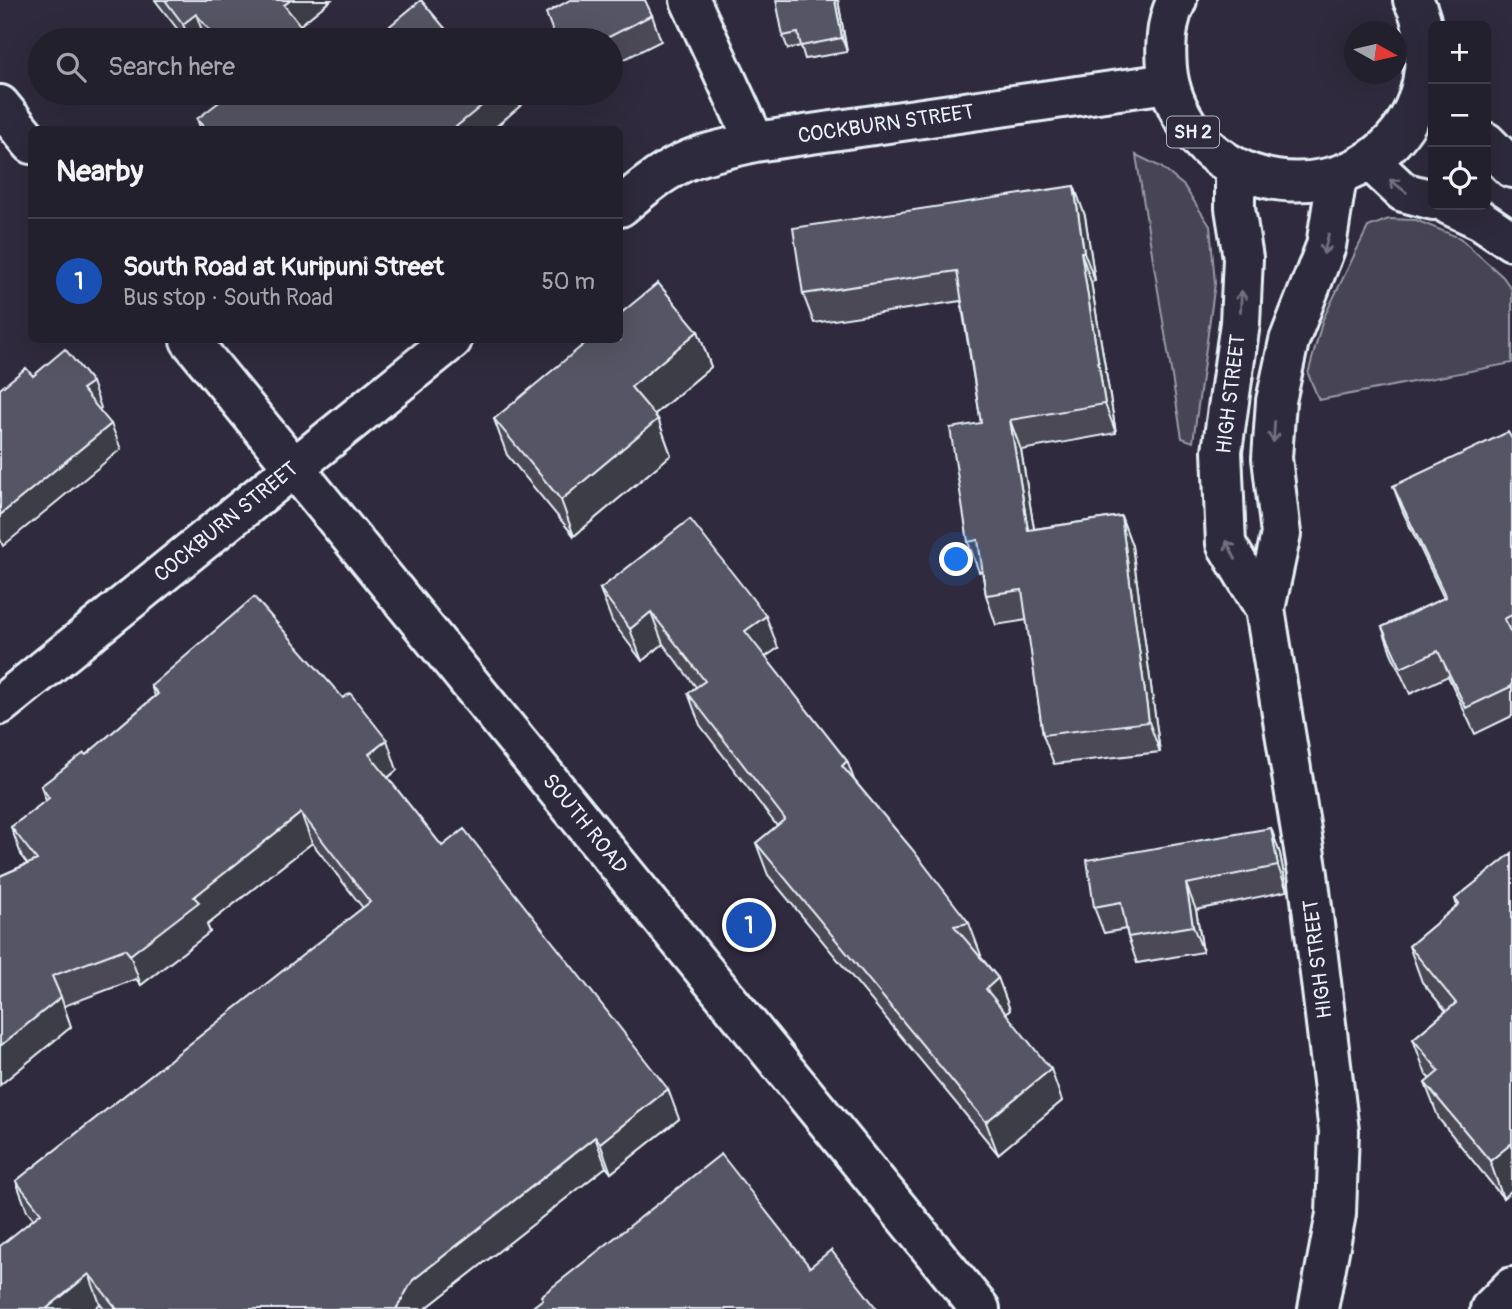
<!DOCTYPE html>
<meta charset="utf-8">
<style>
:root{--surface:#23202e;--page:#2f2d3a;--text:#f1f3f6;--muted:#a3a3aa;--line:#403e4a;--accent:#b45309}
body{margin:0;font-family:Pangolin,sans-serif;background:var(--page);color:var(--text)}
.controls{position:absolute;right:21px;top:21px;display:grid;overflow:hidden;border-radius:10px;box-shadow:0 7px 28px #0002}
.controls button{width:63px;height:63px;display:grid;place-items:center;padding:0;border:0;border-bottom:2px solid var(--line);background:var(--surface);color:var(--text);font:35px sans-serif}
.compass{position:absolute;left:1344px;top:21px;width:63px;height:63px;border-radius:50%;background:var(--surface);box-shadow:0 7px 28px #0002;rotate:98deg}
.you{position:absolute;left:957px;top:560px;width:24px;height:24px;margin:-18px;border:5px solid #fff;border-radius:50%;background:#1a73e8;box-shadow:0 0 0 10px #1a73e833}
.badge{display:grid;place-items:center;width:46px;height:46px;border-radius:50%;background:var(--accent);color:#fff;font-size:23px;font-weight:700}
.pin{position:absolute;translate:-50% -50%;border:4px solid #fff;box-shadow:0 2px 7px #0006}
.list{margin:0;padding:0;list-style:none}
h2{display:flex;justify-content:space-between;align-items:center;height:91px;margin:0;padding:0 28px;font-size:30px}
h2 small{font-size:23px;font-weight:400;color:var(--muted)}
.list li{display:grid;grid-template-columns:46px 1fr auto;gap:21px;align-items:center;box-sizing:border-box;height:126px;padding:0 28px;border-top:2px solid var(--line)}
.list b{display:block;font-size:26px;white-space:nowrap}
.list p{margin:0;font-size:23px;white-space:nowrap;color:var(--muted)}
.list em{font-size:23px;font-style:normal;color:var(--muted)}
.icon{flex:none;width:38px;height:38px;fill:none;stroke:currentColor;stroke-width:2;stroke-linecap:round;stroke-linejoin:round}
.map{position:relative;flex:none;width:1512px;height:1309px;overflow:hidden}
.search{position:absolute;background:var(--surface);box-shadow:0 7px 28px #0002;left:28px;top:28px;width:595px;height:77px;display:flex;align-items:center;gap:18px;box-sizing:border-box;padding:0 24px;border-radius:38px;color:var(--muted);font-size:26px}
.panel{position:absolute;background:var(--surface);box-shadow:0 7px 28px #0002;left:28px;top:126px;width:595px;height:217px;border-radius:10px}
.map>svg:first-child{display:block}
.green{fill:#464455;stroke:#979aa6;stroke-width:2}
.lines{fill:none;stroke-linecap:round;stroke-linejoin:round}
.minor-casing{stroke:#e8f1f8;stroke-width:44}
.major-casing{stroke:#e8f1f8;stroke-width:44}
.highway-casing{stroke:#e8f1f8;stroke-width:44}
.minor{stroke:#2f2a3d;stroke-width:38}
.major{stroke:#2f2a3d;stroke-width:38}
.highway{stroke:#2f2a3d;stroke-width:38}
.wall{fill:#4b4957;stroke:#e8f1f8;stroke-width:2}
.shaded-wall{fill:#3d3c47;stroke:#e8f1f8;stroke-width:2}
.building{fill:#575565;stroke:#e8f1f8;stroke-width:2}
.oneway{stroke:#70707e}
.labels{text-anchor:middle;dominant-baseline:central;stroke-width:6;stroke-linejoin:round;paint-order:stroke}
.shield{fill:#2f2a3d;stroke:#b0b5c0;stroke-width:2}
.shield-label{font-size:19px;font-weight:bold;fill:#e8f1f8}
.street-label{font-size:21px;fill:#e8f1f8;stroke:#2f2a3d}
</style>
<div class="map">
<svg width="1512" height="1309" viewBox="0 0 1512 1309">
<rect width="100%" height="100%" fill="#2f2a3d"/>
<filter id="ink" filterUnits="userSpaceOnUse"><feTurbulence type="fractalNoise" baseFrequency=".0143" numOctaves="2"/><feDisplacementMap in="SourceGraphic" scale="14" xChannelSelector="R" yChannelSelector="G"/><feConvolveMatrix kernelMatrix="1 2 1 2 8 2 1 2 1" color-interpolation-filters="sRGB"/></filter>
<g filter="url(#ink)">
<path class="green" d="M 1136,155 L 1161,167 L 1184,186 L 1210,226 L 1215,283 L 1193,442 L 1182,438 Z
M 1389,219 L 1416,220 L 1460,238 L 1503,277 L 1512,290 L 1512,363 L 1319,400 L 1308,374 L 1323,319 L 1368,227 Z"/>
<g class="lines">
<g class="minor-casing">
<path id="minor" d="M 690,0 L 755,142
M 0,105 L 32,144
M 620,207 C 639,191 659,174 682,163 C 705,152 731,148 755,142 L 1168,83
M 190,340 L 980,1309
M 0,705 L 452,340
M 1490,1309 L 1512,1287"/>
</g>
<g class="major-casing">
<path id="major" d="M 1235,169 L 1235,208 L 1243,258 L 1240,323 L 1222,451 L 1226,544 L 1265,609
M 1318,1309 L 1336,1214 L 1339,1131 L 1308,874 L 1265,609 L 1281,534 L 1272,458 L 1276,401 L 1289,341 L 1326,246 L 1337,177"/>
</g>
<g class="highway-casing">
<path id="highway" d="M 1177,0 C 1166,21 1165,45 1167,68 C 1169,91 1178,112 1192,131 C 1257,215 1399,191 1422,83 C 1427,58 1426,22 1413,0
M 1486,142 L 1512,168
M 1370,161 L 1403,192 L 1433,200
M 1449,205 L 1481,220 L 1512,241"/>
</g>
<use href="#minor" class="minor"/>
<use href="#major" class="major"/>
<use href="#highway" class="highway"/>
</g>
<path class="wall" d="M 155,0 L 331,0 L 300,25 L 312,40 L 206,40 L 205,39 L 204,40 L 186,40 Z
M 838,0 L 847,52 L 805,59 L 801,46 L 788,49 L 783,36 Z
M 652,15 L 661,41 L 611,66 L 611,40 L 556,40 Z
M 526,101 L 492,130 L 201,130 L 197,119 Z
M 1074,186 L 1085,216 L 1095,281 L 1091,282 L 1116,433 L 1021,450 L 1034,529 L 1121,516 L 1132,546 L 1160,752 L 1054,764 L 1043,735 L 1027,620 L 996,625 L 986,595 L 982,571 L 979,572 L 968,542 L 981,423 L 961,301 L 814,323 L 803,294 Z
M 698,331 L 711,367 L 654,415 L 658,419 L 671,455 L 574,536 L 507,455 L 494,419 Z
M 1512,439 L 1512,716 L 1475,734 L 1448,676 L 1410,694 L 1391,653 L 1382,627 L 1444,598 L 1403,512 L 1393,486 Z
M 600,589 L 778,648 L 765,657 L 847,761 L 854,780 L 969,923 L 981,955 L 979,955 L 998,978 L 1010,1010 L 1006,1014 L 1062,1101 L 998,1154 L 768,875 L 756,843 L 777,826 L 700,725 L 688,693 L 696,687 L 663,644 L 642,661 L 612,621 Z
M 151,686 L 397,770 L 388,778 L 442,846 L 679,1119 L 611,1173 L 606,1167 L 425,1309 L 104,1309 L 27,1211 L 16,1181 L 363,908 L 312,843 L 207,925 L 210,932 L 141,985 L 136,979 L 64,1006 L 71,1027 L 0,1085 L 0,876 L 27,864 L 22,857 L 11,827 L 46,801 L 41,786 L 86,755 L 155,696 Z
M 1271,828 L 1280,854 L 1287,891 L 1196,910 L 1203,952 L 1137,963 L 1128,937 L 1126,929 L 1104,933 L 1094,907 Z
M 1512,853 L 1512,1190 L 1503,1198 L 1439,1119 L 1425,1083 L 1430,1079 L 1426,1075 L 1413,1039 L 1446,1011 L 1422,982 L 1409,946 L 1457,906 L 1455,899 Z"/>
<path class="shaded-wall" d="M 291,0 L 331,0 L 294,30 L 284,5 Z
M 835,0 L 838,0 L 847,52 L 842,38 Z
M 196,14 L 205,39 L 204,40 L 189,40 L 183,24 Z
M 497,93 L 523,93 L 526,101 L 492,130 L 452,130 Z
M 1074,186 L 1085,216 L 1095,281 L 1084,252 Z
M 1081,252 L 1091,282 L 1116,433 L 1105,404 Z
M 698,331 L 711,367 L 644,423 L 631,387 Z
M 92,382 L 101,408 L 92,415 L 82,389 Z
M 658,419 L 671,455 L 574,536 L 561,500 Z
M 1010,420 L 1021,450 L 1039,559 L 1028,530 Z
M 111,424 L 121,449 L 3,546 L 0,539 L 0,515 Z
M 1121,516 L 1132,546 L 1160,752 L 1149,722 Z
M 651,612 L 663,644 L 642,661 L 630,629 Z
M 766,616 L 778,648 L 757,663 L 745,631 Z
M 387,740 L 397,770 L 380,784 L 369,754 Z
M 847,761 L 859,793 L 842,766 Z
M 301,813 L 312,843 L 207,925 L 210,932 L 141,985 L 130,955 L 194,897 Z
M 1271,828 L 1280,854 L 1287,891 L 1278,866 Z
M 1186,884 L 1196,910 L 1203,952 L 1193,926 Z
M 998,978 L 1010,1010 L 997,1021 L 986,989 Z
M 61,997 L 71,1027 L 0,1085 L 0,1046 Z
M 1051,1069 L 1062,1101 L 998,1154 L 986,1122 Z
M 668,1089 L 679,1119 L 611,1173 L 600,1143 Z
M 595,1137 L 606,1167 L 425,1309 L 396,1309 L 413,1280 Z
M 1512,1143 L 1512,1190 L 1503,1198 L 1490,1161 Z
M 89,1274 L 100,1304 L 94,1309 L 46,1309 Z"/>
<path class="building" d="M 165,0 L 291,0 L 284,5 L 312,40 L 218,40 L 196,14 L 183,24 Z
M 421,0 L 455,40 L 373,40 Z
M 570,0 L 645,0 L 652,15 L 603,40 L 556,40 L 546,13 Z
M 776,0 L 835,0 L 842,38 L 801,46 L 798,33 L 783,36 Z
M 480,30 L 488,40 L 467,40 Z
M 231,93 L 497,93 L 452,130 L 206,130 L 197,119 Z
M 1074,186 L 1084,252 L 1081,252 L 1105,404 L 1010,420 L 1028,530 L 1121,516 L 1149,722 L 1043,735 L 1022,590 L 986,595 L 978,540 L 968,542 L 950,428 L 981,423 L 957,271 L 803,294 L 793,228 Z
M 658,283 L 698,331 L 631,387 L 658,419 L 561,500 L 494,419 L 589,340 L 620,340 L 620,314 Z
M 65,349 L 92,382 L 82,389 L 111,424 L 0,515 L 0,389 L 26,368 L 33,376 Z
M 1508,432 L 1512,439 L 1512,615 L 1504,619 L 1512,635 L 1512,686 L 1466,708 L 1438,651 L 1401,668 L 1382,627 L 1446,597 L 1393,486 Z
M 690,519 L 766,616 L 745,631 L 847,761 L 842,766 L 912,849 L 969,923 L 954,926 L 998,978 L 986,989 L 1051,1069 L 986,1122 L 756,843 L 785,819 L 688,693 L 705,681 L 651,612 L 630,629 L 600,589 Z
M 254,597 L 343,698 L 350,693 L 387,740 L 369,754 L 442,846 L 464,829 L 668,1089 L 600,1143 L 595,1137 L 413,1280 L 396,1309 L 117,1309 L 89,1274 L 46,1309 L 0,1309 L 0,1246 L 41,1213 L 16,1181 L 370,902 L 301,813 L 194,897 L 199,902 L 130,955 L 125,949 L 52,976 L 61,997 L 0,1046 L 0,876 L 37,860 L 11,827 L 49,798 L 41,786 L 84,753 L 86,755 L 158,694 L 151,686 Z
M 1271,828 L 1278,866 L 1186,884 L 1193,926 L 1128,937 L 1121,902 L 1094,907 L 1087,860 Z
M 1512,853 L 1512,1143 L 1490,1161 L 1425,1083 L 1439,1071 L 1413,1039 L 1456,1003 L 1409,946 L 1459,904 L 1455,899 Z
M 721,1154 L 810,1267 L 831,1250 L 877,1309 L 530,1309 L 543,1299 L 541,1296 Z"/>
<defs><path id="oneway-shaft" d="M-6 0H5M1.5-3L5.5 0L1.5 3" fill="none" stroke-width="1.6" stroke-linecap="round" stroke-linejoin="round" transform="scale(1.75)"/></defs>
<g class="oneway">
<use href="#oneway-shaft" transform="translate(1398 186) rotate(-142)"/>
<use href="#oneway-shaft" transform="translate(1326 244) rotate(104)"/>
<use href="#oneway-shaft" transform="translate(1241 301) rotate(-87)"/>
<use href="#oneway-shaft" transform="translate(1274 432) rotate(94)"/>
<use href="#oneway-shaft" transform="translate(1231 550) rotate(-116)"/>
</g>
</g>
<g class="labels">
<rect class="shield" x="1167" y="116.5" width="52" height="31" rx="5"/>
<g class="shield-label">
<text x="1193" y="132">SH 2</text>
</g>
<g class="street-label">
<text transform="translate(886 124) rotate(-8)">COCKBURN STREET</text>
<text transform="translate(1231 394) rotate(-83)">HIGH STREET</text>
<text transform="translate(226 522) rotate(-39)">COCKBURN STREET</text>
<text transform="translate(585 824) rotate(51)">SOUTH ROAD</text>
<text transform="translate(1318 959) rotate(-97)">HIGH STREET</text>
</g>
</g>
</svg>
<div class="controls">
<button>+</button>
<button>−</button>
<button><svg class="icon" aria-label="locate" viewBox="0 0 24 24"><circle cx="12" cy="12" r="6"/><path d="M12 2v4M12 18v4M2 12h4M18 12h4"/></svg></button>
</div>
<svg class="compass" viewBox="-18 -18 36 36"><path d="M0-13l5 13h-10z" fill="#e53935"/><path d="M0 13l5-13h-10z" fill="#a3a3aa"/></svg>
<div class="you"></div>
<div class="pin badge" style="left:749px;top:925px;background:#1a4fb4">1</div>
<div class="search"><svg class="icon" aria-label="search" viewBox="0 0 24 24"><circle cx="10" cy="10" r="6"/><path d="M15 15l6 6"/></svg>Search here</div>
<section class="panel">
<h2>Nearby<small></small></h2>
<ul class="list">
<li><span class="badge" style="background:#1a4fb4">1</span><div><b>South Road at Kuripuni Street</b><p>Bus stop · South Road</p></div><em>50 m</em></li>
</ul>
</section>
</div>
